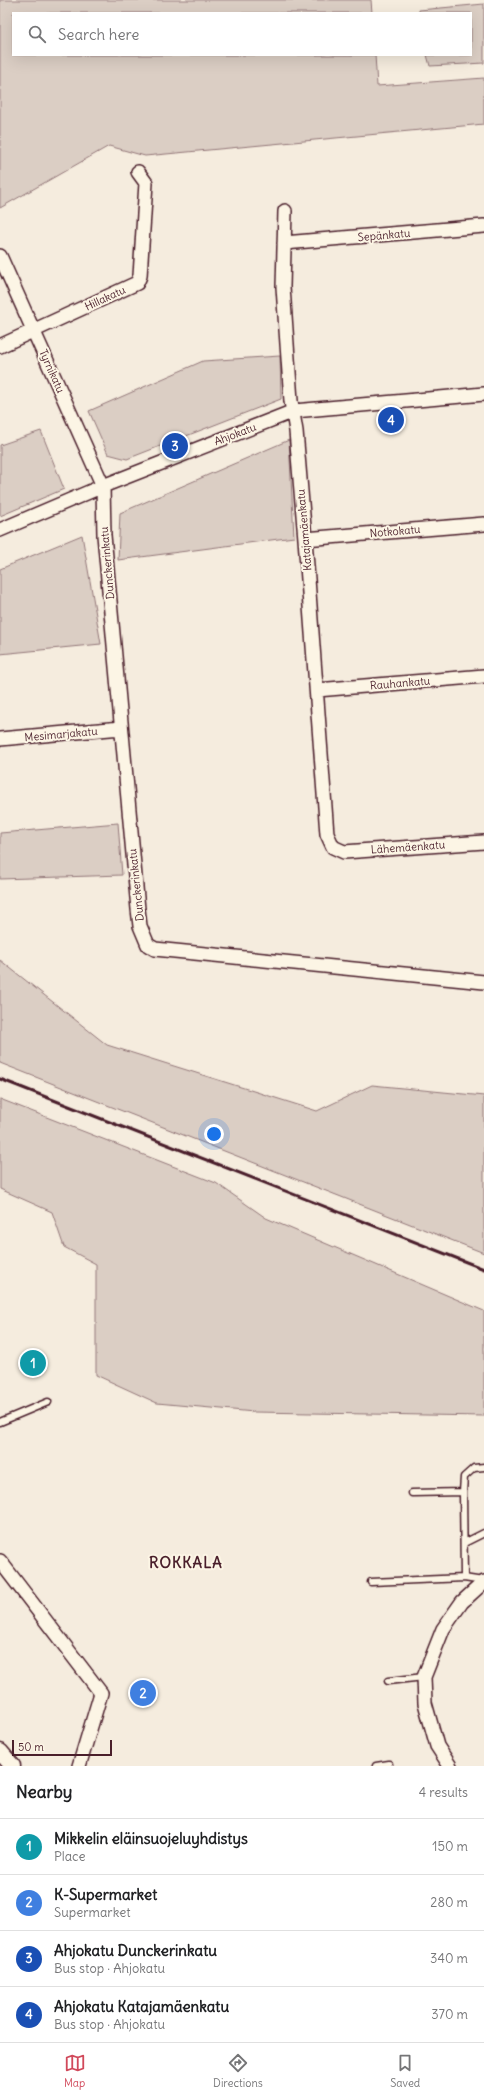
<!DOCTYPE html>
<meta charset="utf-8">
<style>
:root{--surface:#fff;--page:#f6f6f6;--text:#202124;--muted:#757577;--line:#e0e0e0;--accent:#d1495b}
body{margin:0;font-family:Delius,sans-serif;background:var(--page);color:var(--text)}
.scale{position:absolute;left:12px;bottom:10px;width:100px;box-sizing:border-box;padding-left:4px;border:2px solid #4a1f2b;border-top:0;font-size:11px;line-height:14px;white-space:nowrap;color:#4a1f2b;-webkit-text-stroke:3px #fcf5e5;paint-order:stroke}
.you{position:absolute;left:214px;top:1134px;width:14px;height:14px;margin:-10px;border:3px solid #fff;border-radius:50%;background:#1a73e8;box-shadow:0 0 0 6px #1a73e833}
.badge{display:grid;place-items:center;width:26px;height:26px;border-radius:50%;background:var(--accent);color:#fff;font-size:13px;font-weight:700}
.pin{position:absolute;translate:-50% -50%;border:2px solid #fff;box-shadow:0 1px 4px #0006}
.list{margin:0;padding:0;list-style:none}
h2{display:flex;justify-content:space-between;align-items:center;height:52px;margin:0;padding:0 16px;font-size:17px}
h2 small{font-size:13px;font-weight:400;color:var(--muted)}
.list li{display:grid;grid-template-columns:26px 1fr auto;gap:12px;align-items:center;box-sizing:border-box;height:56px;padding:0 16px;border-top:1px solid var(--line)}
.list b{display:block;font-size:15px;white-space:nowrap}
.list p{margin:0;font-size:13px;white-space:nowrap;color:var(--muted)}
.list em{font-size:13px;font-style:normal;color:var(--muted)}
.icon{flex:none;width:22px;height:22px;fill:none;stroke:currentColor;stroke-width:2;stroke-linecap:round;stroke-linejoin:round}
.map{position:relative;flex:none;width:484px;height:1766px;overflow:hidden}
.search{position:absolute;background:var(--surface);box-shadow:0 4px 16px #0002;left:12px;right:12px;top:12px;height:44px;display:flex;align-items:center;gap:10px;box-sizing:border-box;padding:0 14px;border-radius:0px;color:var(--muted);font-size:15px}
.sheet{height:276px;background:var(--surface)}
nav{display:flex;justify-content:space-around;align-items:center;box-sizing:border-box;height:56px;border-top:1px solid var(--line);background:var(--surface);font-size:11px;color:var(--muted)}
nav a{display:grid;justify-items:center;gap:2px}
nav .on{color:var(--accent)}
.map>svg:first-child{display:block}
.green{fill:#dbcec4;stroke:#927678}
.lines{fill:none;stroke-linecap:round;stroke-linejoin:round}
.service-casing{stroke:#4a1f2b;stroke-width:9}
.minor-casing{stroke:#4a1f2b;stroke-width:16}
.tertiary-casing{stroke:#4a1f2b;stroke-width:19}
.service{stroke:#fcf5e5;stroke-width:6}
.minor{stroke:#fcf5e5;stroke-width:13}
.tertiary{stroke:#fcf5e5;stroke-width:16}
.rail{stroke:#4a1f2b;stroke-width:3}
.labels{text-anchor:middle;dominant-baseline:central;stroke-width:4;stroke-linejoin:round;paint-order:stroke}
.street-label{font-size:11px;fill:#4a1f2b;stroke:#fcf5e5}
.district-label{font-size:15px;font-weight:bold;letter-spacing:1px;fill:#4a1f2b;stroke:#fcf5e5}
</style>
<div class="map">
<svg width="484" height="1766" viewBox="0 0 484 1766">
<rect width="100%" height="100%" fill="#f5ecde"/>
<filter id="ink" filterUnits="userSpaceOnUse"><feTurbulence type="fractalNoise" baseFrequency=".025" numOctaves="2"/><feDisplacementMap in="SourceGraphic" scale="8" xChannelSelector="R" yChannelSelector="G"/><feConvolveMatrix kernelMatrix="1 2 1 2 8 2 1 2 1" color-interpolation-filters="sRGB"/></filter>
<g filter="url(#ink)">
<path class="green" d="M 0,0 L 371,0 L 372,13 L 13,13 L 13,55 L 375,55 L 377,86 L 484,78 L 484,124 L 145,156 L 109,146 L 0,208 Z
M 484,4 L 484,63 L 430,66 L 427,55 L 471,55 L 471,13 L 419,13 L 419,10 Z
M 280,356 L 281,399 L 127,459 L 108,454 L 89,411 L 203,361 Z
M 41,431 L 64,489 L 0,516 L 0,445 Z
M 289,440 L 294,537 L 118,560 L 120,513 Z
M 82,535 L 101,644 L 0,654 L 0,569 Z
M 118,823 L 122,875 L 0,879 L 0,833 Z
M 0,960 L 107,1045 L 317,1111 L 372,1085 L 484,1096 L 484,1253 L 0,1063 Z
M 0,1099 L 216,1183 L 266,1218 L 484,1311 L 484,1416 L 254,1412 L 157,1403 L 96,1375 L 96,1264 L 64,1247 L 52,1212 L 0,1189 Z"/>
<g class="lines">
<g class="service-casing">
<path id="service" d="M 0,1422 L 48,1402
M 463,1492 L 464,1477 L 474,1468 L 484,1467
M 412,1493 L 463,1492 L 464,1578
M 464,1543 L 484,1533
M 371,1582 L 464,1578 L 483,1581
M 388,1681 L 424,1677
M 376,1766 L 389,1764"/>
</g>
<g class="minor-casing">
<path id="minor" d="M 285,211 L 283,287 L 291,401 L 296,431 L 305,539 L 327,834 L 333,847 L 344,852 L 484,842
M 284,243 L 484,226
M 0,256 L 103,486 L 104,535 L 138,909 L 140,926 L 148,945 L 155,949 L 484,982
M 0,346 L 137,283 L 140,276 L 146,183 L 138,172
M 0,530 L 103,486 L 294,411 L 484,394
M 305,539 L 484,524
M 317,690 L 484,676
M 0,739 L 121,728
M 0,1561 L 101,1693 L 79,1766
M 450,1766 L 437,1746 L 425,1703 L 424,1677 L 443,1629 L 462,1602 L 484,1582"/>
</g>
<g class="tertiary-casing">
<path id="tertiary" d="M 0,1752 L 12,1766"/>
</g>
<use href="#service" class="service"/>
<use href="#minor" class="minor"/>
<use href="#tertiary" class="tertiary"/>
<path class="rail" d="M 0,1079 L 484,1269"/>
</g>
</g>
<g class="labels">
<g class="street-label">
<text transform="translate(384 235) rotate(-5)">Sepänkatu</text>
<text transform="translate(105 298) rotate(-25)">Hillakatu</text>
<text transform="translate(52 371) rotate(66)">Tyrnikatu</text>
<text transform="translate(235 434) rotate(-21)">Ahjokatu</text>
<text transform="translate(304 530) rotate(-95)">Katajamäenkatu</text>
<text transform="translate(395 531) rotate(-5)">Notkokatu</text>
<text transform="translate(107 563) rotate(-95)">Dunckerinkatu</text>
<text transform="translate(400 683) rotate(-5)">Rauhankatu</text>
<text transform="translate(61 734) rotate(-5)">Mesimarjakatu</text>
<text transform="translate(408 847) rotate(-4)">Lähemäenkatu</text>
<text transform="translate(136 885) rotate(-96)">Dunckerinkatu</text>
</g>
<g class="district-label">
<text x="186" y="1562">ROKKALA</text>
</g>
</g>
</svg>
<div class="scale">50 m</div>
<div class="you"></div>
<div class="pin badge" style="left:33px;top:1363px;background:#0f9aa8">1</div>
<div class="pin badge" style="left:143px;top:1693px;background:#3f7fe0">2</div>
<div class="pin badge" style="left:175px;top:446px;background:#1a4fb4">3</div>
<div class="pin badge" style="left:391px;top:420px;background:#1a4fb4">4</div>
<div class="search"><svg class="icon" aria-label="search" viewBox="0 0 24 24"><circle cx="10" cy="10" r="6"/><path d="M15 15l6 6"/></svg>Search here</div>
</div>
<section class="sheet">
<h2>Nearby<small>4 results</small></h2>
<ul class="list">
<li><span class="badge" style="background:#0f9aa8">1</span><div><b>Mikkelin eläinsuojeluyhdistys</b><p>Place</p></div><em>150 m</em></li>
<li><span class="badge" style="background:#3f7fe0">2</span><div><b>K-Supermarket</b><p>Supermarket</p></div><em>280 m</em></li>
<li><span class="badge" style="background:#1a4fb4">3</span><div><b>Ahjokatu Dunckerinkatu</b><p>Bus stop · Ahjokatu</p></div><em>340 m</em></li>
<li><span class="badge" style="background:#1a4fb4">4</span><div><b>Ahjokatu Katajamäenkatu</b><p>Bus stop · Ahjokatu</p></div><em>370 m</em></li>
</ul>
</section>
<nav>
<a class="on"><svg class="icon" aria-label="map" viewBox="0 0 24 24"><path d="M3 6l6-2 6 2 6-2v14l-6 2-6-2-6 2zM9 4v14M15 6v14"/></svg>Map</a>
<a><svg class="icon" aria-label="directions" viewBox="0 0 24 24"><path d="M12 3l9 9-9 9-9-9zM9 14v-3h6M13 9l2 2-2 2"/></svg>Directions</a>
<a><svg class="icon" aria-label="saved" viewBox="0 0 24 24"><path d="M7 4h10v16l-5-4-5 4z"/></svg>Saved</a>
</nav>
